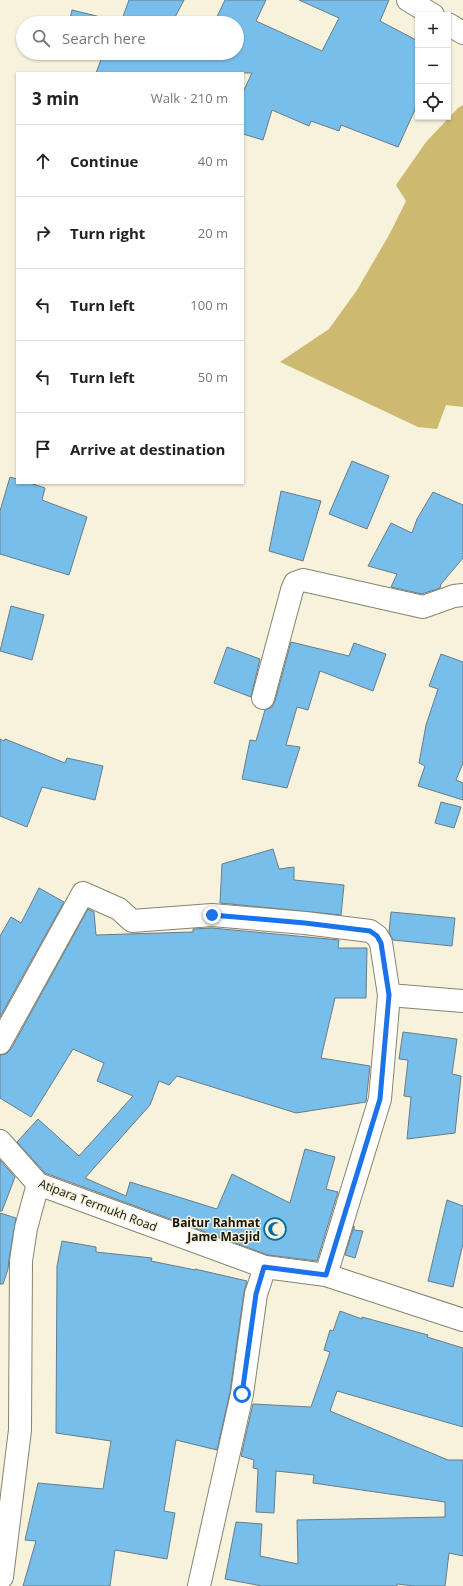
<!DOCTYPE html>
<meta charset="utf-8">
<style>
:root{--surface:#fff;--page:#f6f6f6;--text:#222;--muted:#767676;--line:#e0e0e0}
body{margin:0;font-family:"Open Sans",sans-serif;background:var(--page);color:var(--text)}
.controls{position:absolute;right:12px;top:12px;display:grid;overflow:hidden;border-radius:0px;box-shadow:0 1px 3px #0004}
.controls button{width:36px;height:36px;display:grid;place-items:center;padding:0;border:0;border-bottom:1px solid var(--line);background:var(--surface);color:var(--text);font:20px sans-serif}
.stop{position:absolute;width:12px;height:12px;margin:-9px;border:3px solid #1a73e8;border-radius:50%;background:#fff}
.stop.end{background:#1a73e8;border-color:#fff;box-shadow:0 1px 4px #0008}
.list{margin:0;padding:0;list-style:none}
h2{display:flex;justify-content:space-between;align-items:center;height:52px;margin:0;padding:0 16px;font-size:17px}
h2 small{font-size:13px;font-weight:400;color:var(--muted)}
.list li{display:grid;grid-template-columns:26px 1fr auto;gap:12px;align-items:center;box-sizing:border-box;height:72px;padding:0 16px;border-top:1px solid var(--line)}
.list b{display:block;font-size:15px;white-space:nowrap}
.list em{font-size:13px;font-style:normal;color:var(--muted)}
.icon{flex:none;width:22px;height:22px;fill:none;stroke:currentColor;stroke-width:2;stroke-linecap:round;stroke-linejoin:round}
.map{position:relative;flex:none;width:463px;height:1586px;overflow:hidden}
.search{position:absolute;background:var(--surface);box-shadow:0 1px 3px #0004;left:16px;top:16px;width:228px;height:44px;display:flex;align-items:center;gap:10px;box-sizing:border-box;padding:0 14px;border-radius:22px;color:var(--muted);font-size:15px}
.panel{position:absolute;background:var(--surface);box-shadow:0 1px 3px #0004;left:16px;top:72px;width:228px;height:412px;border-radius:0px}
.map>svg:first-child{display:block}
.water{fill:#cdba70}
.building{fill:#77beeb;stroke:#697c88}
.lines{fill:none;stroke-linecap:round;stroke-linejoin:round}
.street-casing{stroke:#88836f;stroke-width:24}
.secondary-casing{stroke:#88836f;stroke-width:24}
.street{stroke:#fff;stroke-width:22}
.secondary{stroke:#fff;stroke-width:22}
.route{stroke:#1a73e8;stroke-width:5}
.labels{text-anchor:middle;dominant-baseline:central;stroke-width:3;stroke-linejoin:round;paint-order:stroke}
.street-label{font-size:12px;fill:#16140d;stroke:#f7f2dc}
.poi-label{font-size:12px;font-weight:bold;fill:#16140d;stroke:#f7f2dc;text-anchor:end}
</style>
<div class="map">
<svg width="463" height="1586" viewBox="0 0 463 1586">
<rect width="100%" height="100%" fill="#f7f2dc"/>
<path class="water" d="M 463,105 L 463,407 L 446,405 L 437,429 L 418,427 L 280,362 L 329,329 L 357,290 L 389,235 L 406,201 L 396,185 L 426,142 L 458,108 Z"/>
<path class="building" d="M 129,0 L 184,0 L 172,23 L 69,23 L 72,10 L 121,22 Z
M 225,0 L 266,0 L 256,21 L 322,51 L 339,18 L 299,0 L 389,0 L 380,21 L 418,41 L 418,103 L 398,147 L 341,125 L 339,131 L 311,121 L 309,126 L 272,110 L 263,140 L 243,134 L 243,92 L 252,73 L 96,73 L 102,57 L 83,53 L 237,53 L 237,23 L 214,23 Z
M 352,461 L 389,476 L 367,529 L 329,514 Z
M 10,477 L 17,479 L 17,483 L 30,483 L 45,488 L 42,500 L 87,517 L 69,575 L 0,554 L 0,511 Z
M 281,491 L 321,501 L 303,561 L 269,551 Z
M 433,492 L 463,505 L 463,558 L 441,584 L 440,588 L 422,594 L 391,587 L 397,574 L 368,566 L 391,523 L 412,533 L 417,519 Z
M 11,606 L 44,615 L 32,660 L 0,651 Z
M 291,642 L 349,656 L 354,643 L 386,654 L 373,691 L 320,671 L 308,710 L 297,707 L 286,745 L 300,747 L 287,788 L 242,779 L 250,740 L 256,741 L 265,710 L 272,707 L 275,701 Z
M 227,647 L 260,659 L 251,697 L 214,683 Z
M 441,654 L 463,662 L 463,763 L 456,780 L 463,783 L 463,800 L 418,786 L 425,766 L 419,763 L 426,725 L 438,689 L 429,686 Z
M 0,739 L 4,741 L 5,739 L 65,763 L 67,758 L 103,766 L 95,800 L 42,787 L 27,827 L 0,816 Z
M 441,802 L 461,807 L 454,828 L 435,823 Z
M 273,849 L 279,869 L 294,867 L 294,880 L 344,885 L 341,915 L 220,903 L 222,864 Z
M 39,888 L 64,902 L 0,1017 L 0,936 L 11,917 L 21,923 Z
M 88,909 L 94,912 L 96,935 L 193,932 L 193,929 L 212,928 L 339,940 L 338,948 L 367,948 L 366,998 L 335,998 L 321,1058 L 370,1066 L 366,1102 L 296,1113 L 177,1076 L 169,1085 L 159,1081 L 150,1105 L 85,1178 L 126,1196 L 130,1182 L 217,1209 L 232,1174 L 290,1203 L 305,1149 L 335,1157 L 326,1189 L 338,1192 L 317,1261 L 268,1255 L 45,1173 L 17,1142 L 38,1119 L 79,1156 L 133,1096 L 97,1081 L 104,1063 L 73,1049 L 31,1117 L 0,1098 L 0,1055 L 6,1054 L 11,1049 Z
M 391,912 L 455,918 L 452,946 L 393,940 L 389,932 Z
M 403,1032 L 457,1039 L 452,1074 L 461,1076 L 455,1133 L 407,1139 L 411,1097 L 404,1096 L 408,1060 L 399,1059 Z
M 0,1160 L 15,1177 L 2,1211 L 0,1211 Z
M 447,1200 L 463,1206 L 463,1243 L 453,1287 L 428,1281 Z
M 0,1213 L 16,1218 L 9,1259 L 8,1269 L 3,1284 L 0,1284 Z
M 354,1226 L 354,1230 L 363,1231 L 355,1258 L 345,1255 Z
M 62,1241 L 96,1247 L 96,1252 L 152,1258 L 151,1261 L 195,1270 L 195,1269 L 247,1281 L 244,1292 L 230,1392 L 217,1450 L 176,1440 L 164,1511 L 175,1513 L 167,1559 L 115,1550 L 110,1586 L 23,1586 L 36,1541 L 25,1540 L 38,1483 L 103,1489 L 111,1441 L 56,1433 L 57,1266 Z
M 340,1311 L 362,1319 L 362,1317 L 428,1335 L 427,1337 L 463,1348 L 463,1427 L 337,1391 L 330,1411 L 448,1460 L 463,1460 L 463,1556 L 449,1553 L 445,1586 L 414,1586 L 397,1584 L 397,1586 L 262,1586 L 225,1579 L 236,1522 L 262,1524 L 260,1556 L 298,1564 L 297,1520 L 445,1517 L 445,1502 L 313,1483 L 314,1475 L 276,1471 L 274,1513 L 256,1512 L 258,1469 L 253,1468 L 254,1460 L 241,1456 L 253,1404 L 311,1407 L 330,1352 L 324,1350 L 330,1330 L 333,1331 Z"/>
<g class="lines">
<g class="street-casing">
<path id="street" d="M 408,0 L 433,15
M 448,24 L 463,33
M 263,698 L 292,590 L 295,583 L 303,580 L 423,607 L 454,596 L 463,595
M 0,1043 L 83,893 L 119,909 L 132,921 L 212,915 L 305,923 L 370,931 L 377,936 L 381,943 L 389,995 L 463,1001
M 326,1275 L 380,1099 L 389,995
M 2,1577 L 20,1430 L 21,1261 L 26,1228 L 38,1184
M 199,1586 L 242,1394 L 256,1294 L 265,1267"/>
</g>
<g class="secondary-casing">
<path id="secondary" d="M 0,1141 L 38,1184 L 265,1267 L 326,1275 L 463,1320"/>
</g>
<use href="#street" class="street"/>
<use href="#secondary" class="secondary"/>
</g>
<g class="lines">
<path class="route" d="M 212,915 L 305,923 L 370,931 L 377,936 L 381,943 L 389,995 L 380,1099 L 326,1275 L 264,1267 L 256,1294 L 242,1394"/>
</g>
<defs>
<g id="mosque-ring" transform="scale(1.15)"><circle r="9.5" fill="#f7f2dc" stroke="#086b9a" stroke-width="1.5"/><path d="M3.5-4.9A6 6 0 1 0 3.5 4.9A5 5 0 1 1 3.5-4.9Z" fill="#086b9a"/></g>
</defs>
<g fill-rule="evenodd">
<use href="#mosque-ring" x="275" y="1229"/>
</g>
<g class="labels">
<g class="street-label">
<text transform="translate(98 1205) rotate(21)">Atipara Termukh Road</text>
</g>
<g class="poi-label">
<text x="260" y="1222">Baitur Rahmat<tspan x="260" dy="14">Jame Masjid</tspan></text>
</g>
</g>
</svg>
<div class="controls">
<button>+</button>
<button>−</button>
<button><svg class="icon" aria-label="locate" viewBox="0 0 24 24"><circle cx="12" cy="12" r="6"/><path d="M12 2v4M12 18v4M2 12h4M18 12h4"/></svg></button>
</div>
<div class="stop" style="left:242px;top:1394px"></div>
<div class="stop end" style="left:212px;top:915px"></div>
<div class="search"><svg class="icon" aria-label="search" viewBox="0 0 24 24"><circle cx="10" cy="10" r="6"/><path d="M15 15l6 6"/></svg>Search here</div>
<section class="panel">
<h2>3 min<small>Walk · 210 m</small></h2>
<ul class="list">
<li><svg class="icon" aria-label="ahead" viewBox="0 0 24 24"><path d="M12 20V5M6 11l6-6 6 6"/></svg><div><b>Continue</b></div><em>40 m</em></li>
<li><svg class="icon" aria-label="right" viewBox="0 0 24 24"><path d="M7 20v-9h11M14 6l5 5-5 5"/></svg><div><b>Turn right</b></div><em>20 m</em></li>
<li><svg class="icon" aria-label="left" viewBox="0 0 24 24"><path d="M17 20v-9H6M10 6l-5 5 5 5"/></svg><div><b>Turn left</b></div><em>100 m</em></li>
<li><svg class="icon" aria-label="left" viewBox="0 0 24 24"><path d="M17 20v-9H6M10 6l-5 5 5 5"/></svg><div><b>Turn left</b></div><em>50 m</em></li>
<li><svg class="icon" aria-label="arrive" viewBox="0 0 24 24"><path d="M6 21V4h12l-3 4 3 4H6"/></svg><div><b>Arrive at destination</b></div></li>
</ul>
</section>
</div>
